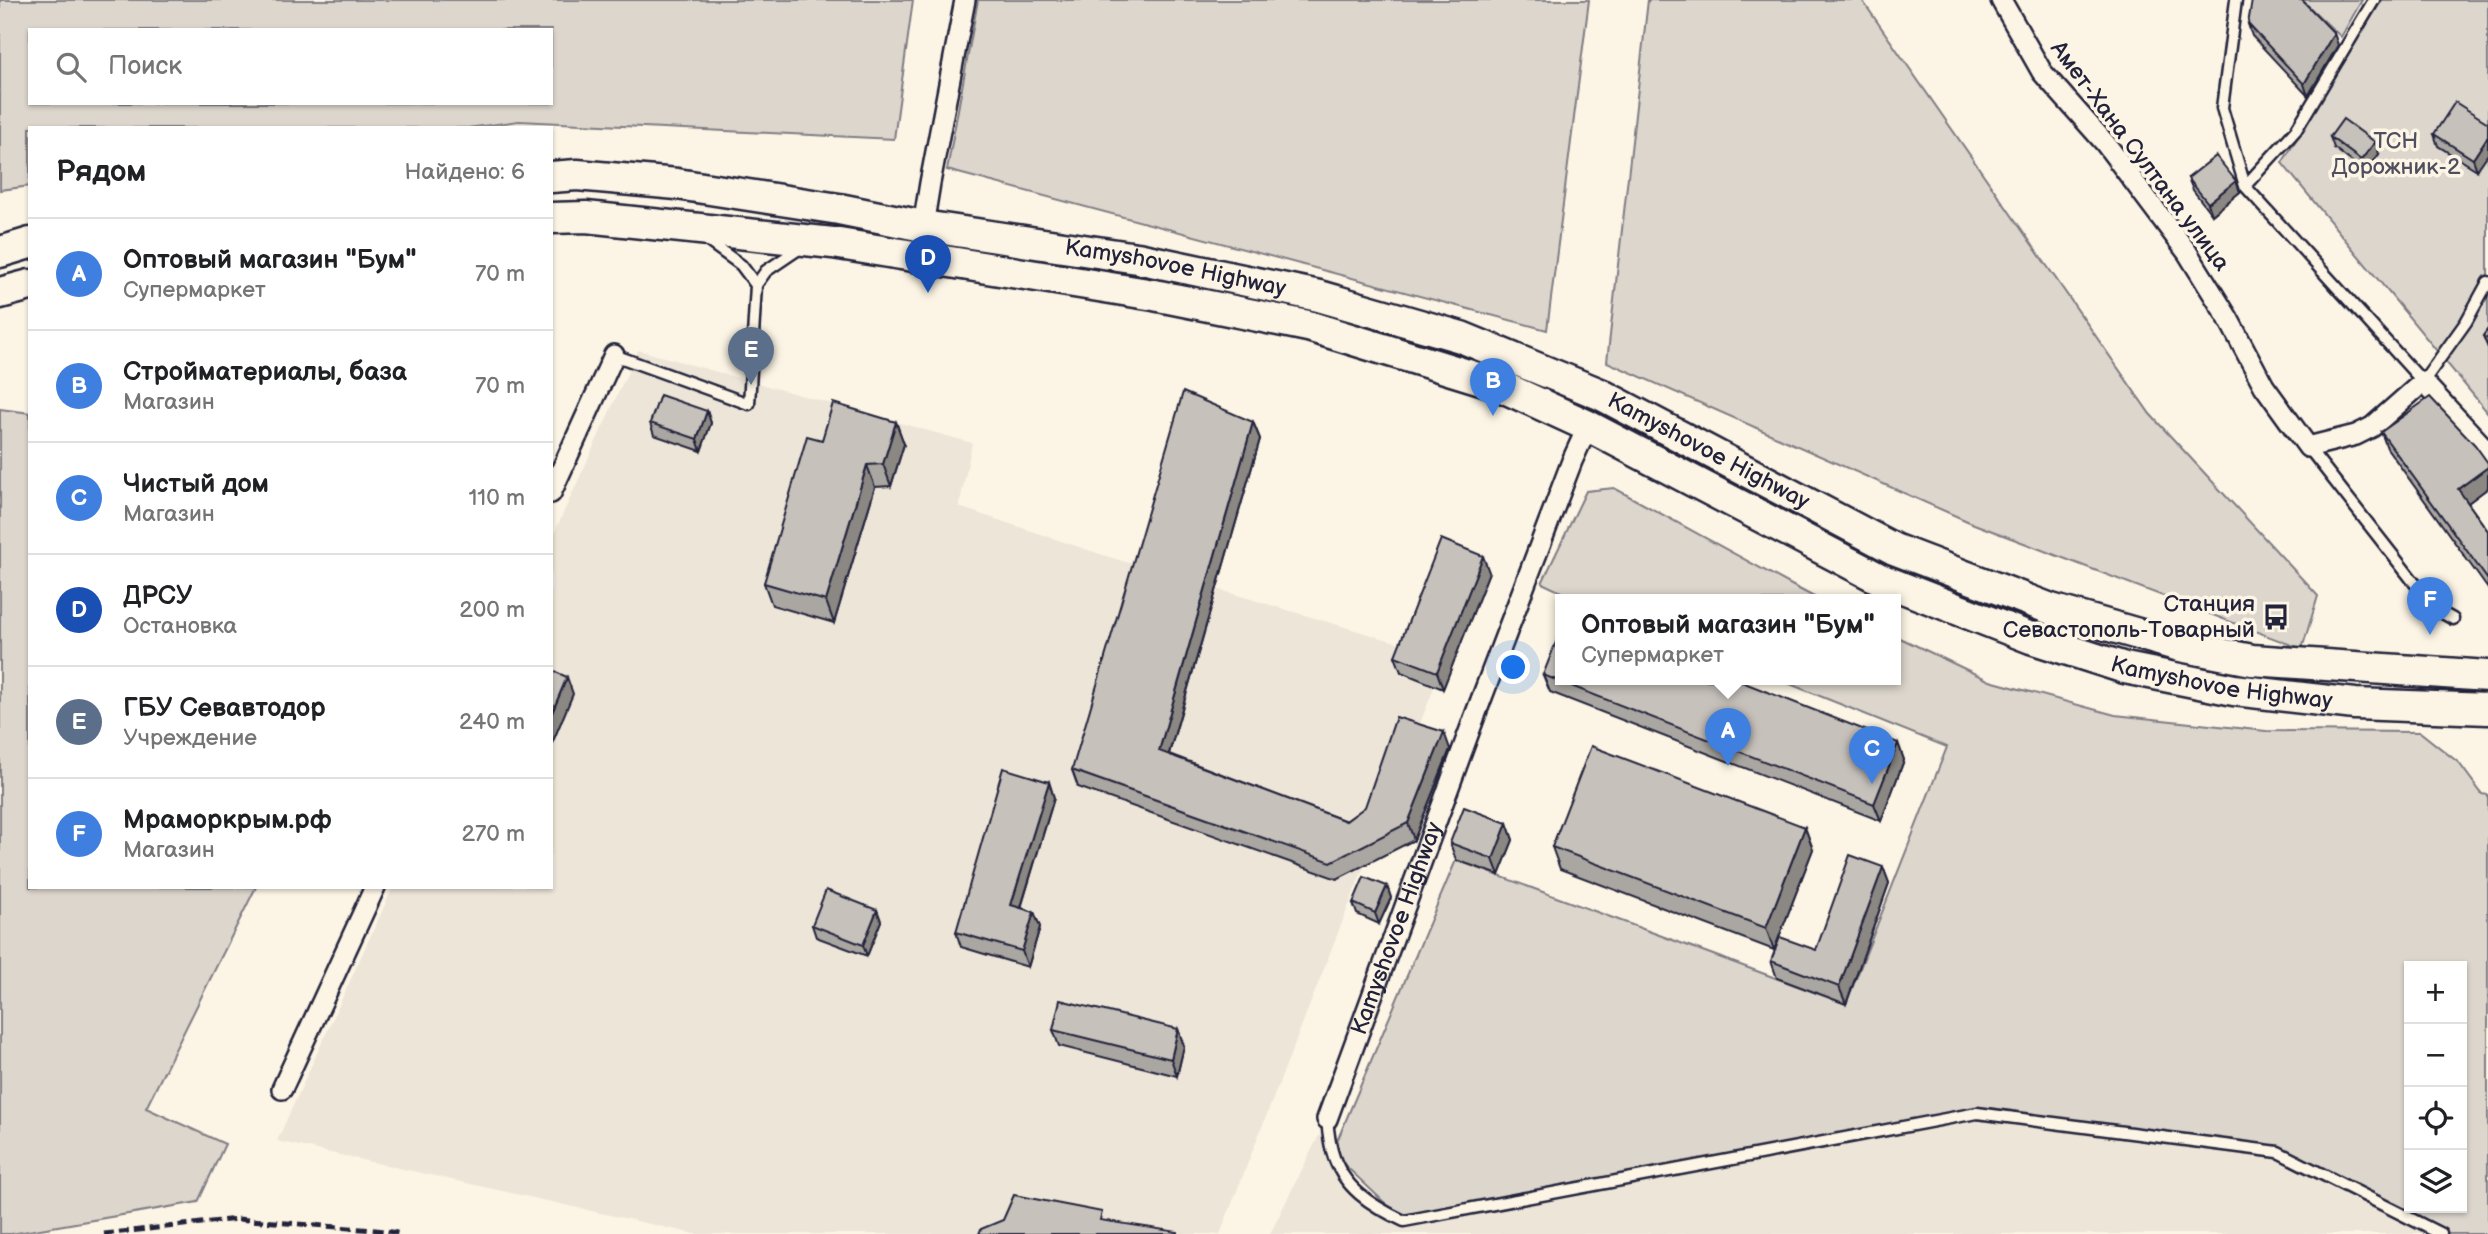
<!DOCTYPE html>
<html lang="ru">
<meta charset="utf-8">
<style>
:root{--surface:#fff;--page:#f2f2f2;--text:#202124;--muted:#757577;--line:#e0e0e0;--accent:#22223b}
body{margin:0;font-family:"Balsamiq Sans",sans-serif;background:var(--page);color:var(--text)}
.controls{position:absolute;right:21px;bottom:21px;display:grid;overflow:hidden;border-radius:0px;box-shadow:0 2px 5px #0004}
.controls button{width:63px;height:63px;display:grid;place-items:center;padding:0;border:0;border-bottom:2px solid var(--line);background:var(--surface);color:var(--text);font:35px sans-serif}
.you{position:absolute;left:1514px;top:668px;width:24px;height:24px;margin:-18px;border:5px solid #fff;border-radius:50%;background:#1a73e8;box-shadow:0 0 0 10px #1a73e833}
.badge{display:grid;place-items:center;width:46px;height:46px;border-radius:50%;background:var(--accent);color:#fff;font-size:23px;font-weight:700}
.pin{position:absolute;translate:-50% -58px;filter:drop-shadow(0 2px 4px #0008)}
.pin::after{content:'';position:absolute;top:37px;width:24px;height:21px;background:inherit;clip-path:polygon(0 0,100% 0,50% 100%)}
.popup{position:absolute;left:1555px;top:594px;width:346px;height:91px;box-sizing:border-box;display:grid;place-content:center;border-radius:0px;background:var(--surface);filter:drop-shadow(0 2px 5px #0005);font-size:23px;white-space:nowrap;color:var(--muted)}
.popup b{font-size:26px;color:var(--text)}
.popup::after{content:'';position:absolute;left:50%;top:100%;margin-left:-14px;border:14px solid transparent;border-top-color:var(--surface)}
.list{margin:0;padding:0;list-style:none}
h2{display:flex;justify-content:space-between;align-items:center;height:91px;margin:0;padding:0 28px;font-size:30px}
h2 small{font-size:23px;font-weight:400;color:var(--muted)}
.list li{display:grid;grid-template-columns:46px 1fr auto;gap:21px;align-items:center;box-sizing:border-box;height:112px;padding:0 28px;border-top:2px solid var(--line)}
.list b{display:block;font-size:26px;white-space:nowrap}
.list p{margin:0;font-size:23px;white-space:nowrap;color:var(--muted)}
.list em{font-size:23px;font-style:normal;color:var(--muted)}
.icon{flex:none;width:38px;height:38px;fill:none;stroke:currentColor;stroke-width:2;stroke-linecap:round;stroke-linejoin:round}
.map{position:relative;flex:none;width:2488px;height:1234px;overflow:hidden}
.search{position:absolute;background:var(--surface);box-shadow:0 2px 5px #0004;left:28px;top:28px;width:525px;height:77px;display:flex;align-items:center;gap:18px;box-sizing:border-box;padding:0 24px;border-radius:0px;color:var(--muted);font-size:26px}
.panel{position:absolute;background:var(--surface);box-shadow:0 2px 5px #0004;left:28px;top:126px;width:525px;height:763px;border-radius:0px}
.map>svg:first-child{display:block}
.built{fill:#ece5d8}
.green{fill:#dcd6cc;stroke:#7f7c84;stroke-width:2;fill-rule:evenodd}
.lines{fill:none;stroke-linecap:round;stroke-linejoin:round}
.service-casing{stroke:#22223b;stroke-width:15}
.minor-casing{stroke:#22223b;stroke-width:24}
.primary-casing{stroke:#22223b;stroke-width:35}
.service{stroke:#fcf5e5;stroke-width:10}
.minor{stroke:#fcf5e5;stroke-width:19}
.primary{stroke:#fcf5e5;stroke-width:30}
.rail{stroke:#22223b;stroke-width:5;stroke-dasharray:10 5;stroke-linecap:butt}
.wall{fill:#aaa6a1;stroke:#22223b;stroke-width:2}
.shaded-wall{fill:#8b8783;stroke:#22223b;stroke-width:2}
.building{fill:#c6c1bb;stroke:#22223b;stroke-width:2}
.labels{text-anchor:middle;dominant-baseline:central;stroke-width:7;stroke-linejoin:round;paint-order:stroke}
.park-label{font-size:23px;fill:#504f5f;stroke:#fcf5e5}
.street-label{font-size:23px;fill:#22223b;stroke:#fcf5e5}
.poi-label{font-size:23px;fill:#22223b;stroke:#fcf5e5;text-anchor:end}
</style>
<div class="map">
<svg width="2488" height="1234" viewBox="0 0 2488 1234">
<rect width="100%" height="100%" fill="#fcf5e5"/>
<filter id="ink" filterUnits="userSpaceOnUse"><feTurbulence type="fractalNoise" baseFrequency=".0143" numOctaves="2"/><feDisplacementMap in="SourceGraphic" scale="14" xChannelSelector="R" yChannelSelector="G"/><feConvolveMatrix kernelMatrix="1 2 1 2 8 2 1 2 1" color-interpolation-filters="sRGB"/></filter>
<g filter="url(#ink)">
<path class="built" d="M 638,350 L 972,443 L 959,507 L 1109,557 L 1446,657 L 1220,1234 L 695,1234 L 277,1141 L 393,887 L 551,887 L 551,540 Z
M 1977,1113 L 2278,1152 L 2441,1234 L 1270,1234 L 1327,1119 L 1332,1153 L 1348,1183 L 1404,1221 Z"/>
<path class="green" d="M 0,0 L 913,0 L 894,139 L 519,121 L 468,128 L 30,128 L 30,186 L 0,190 ZM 30,30 L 551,30 L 551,103 L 30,103 Z
M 978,0 L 1589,0 L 1547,330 L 947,170 Z
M 1648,0 L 1862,0 L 2150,414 L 2318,596 L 2302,649 L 1974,524 L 1607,362 Z
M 2302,0 L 2362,0 L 2341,37 Z
M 2382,0 L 2488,0 L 2488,413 L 2282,163 Z
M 0,409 L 30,413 L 30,887 L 256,887 L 146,1108 L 225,1144 L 198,1202 L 11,1234 L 0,1234 Z
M 1614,488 L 1795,587 L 1820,600 L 1578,600 L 1542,583 L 1586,491 Z
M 1896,636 L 1990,681 L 2115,715 L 2266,731 L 2420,732 L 2459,763 L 2482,794 L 2488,795 L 2488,1234 L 2443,1234 L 2278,1152 L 1977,1113 L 1404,1221 L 1332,1153 L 1456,860 L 1846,1004 L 1947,747 L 1780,680 L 1896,680 ZM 2409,966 L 2462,966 L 2462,1208 L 2409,1208 Z"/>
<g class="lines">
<g class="service-casing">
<path id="service" d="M 2236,0 L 2222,108 L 2245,186 L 2423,382 L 2466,322 L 2488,282
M 2245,186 L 2296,130 L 2374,0
M 705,239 L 741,265 L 756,285
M 614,355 L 749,404 L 756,285 L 766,271 L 803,246
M 2308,447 L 2435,609 L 2453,619
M 1327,1119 C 1328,1129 1329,1141 1332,1151 C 1342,1188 1372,1206 1404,1221 L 1977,1113 L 2278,1152 L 2441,1234"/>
</g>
<g class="minor-casing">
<g id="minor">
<path d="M 2001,0 L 2042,72 L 2105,143 L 2187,252 L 2228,318 L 2264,386 L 2308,447 L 2356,435 L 2372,427 L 2423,382 L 2488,452"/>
<path d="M 923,226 L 930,183 L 965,0"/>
<path d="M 551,493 L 614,355"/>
<path d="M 282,1089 L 375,887"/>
<path id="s1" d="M 1327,1119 L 1476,713 L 1572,461 L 1588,426"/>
</g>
</g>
<g class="primary-casing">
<g id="primary">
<path id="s2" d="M 551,177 L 577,175 L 677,184 L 839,209 L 923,226 L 1137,258 L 1319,296 L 1461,337 L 1600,394 L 1894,549 L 2051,609 L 2180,646 L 2252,660 L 2488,676"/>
<path id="s3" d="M 551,218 L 586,217 L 833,243 L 1154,295 L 1308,326 L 1494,383 L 1588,426 L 1880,579 L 2031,638 L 2125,668 L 2234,690 L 2355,704 L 2488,709"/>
<path d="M 0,252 L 30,243"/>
<path d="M 0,293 L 30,285"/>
</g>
</g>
<use href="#service" class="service"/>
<use href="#minor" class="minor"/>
<use href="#primary" class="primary"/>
<path class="rail" d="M 104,1234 L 237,1219 L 387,1231 L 401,1234"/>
</g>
<path class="wall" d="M 2248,24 L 2338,45 L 2308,96 L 2252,36 Z
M 2488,123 L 2477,170 L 2438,146 L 2434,134 Z
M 2330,137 L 2379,154 L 2365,172 L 2334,148 Z
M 2188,178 L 2236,181 L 2240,192 L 2212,215 L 2193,190 Z
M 2488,329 L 2488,348 L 2483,336 Z
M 707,411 L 711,423 L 701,451 L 654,435 L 650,423 Z
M 896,422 L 904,444 L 891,486 L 875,487 L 834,623 L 772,605 L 764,583 L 822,440 Z
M 1253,422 L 1260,439 L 1169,754 L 1346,821 L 1450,749 L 1414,840 L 1337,879 L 1078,787 L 1072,770 Z
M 2381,432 L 2488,488 L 2468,503 L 2488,531 L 2488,589 L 2387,448 Z
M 1489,572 L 1443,689 L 1401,672 L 1395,656 Z
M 1543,675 L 1898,743 L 1904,760 L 1881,821 L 1550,692 Z
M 1049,782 L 1054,798 L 1021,908 L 1034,912 L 1040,927 L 1028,967 L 961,947 L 956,932 Z
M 1507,823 L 1513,840 L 1499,875 L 1456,860 L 1450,843 Z
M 1552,847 L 1813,849 L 1774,950 L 1560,869 Z
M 1883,867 L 1889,883 L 1846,1004 L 1777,978 L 1771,961 L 1816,950 Z
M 1387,886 L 1391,898 L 1379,924 L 1357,914 L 1353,903 Z
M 877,910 L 881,921 L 867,956 L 816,937 L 812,925 Z
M 1178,1029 L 1184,1046 L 1177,1076 L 1059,1046 L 1053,1030 Z"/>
<path class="shaded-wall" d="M 2334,33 L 2338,45 L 2308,96 L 2304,84 Z
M 2488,136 L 2488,154 L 2477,170 L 2473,159 Z
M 2375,142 L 2379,154 L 2365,172 L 2361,160 Z
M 2236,181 L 2240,192 L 2212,215 L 2208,203 Z
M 707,411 L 711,423 L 701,451 L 697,439 Z
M 896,422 L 904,444 L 891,486 L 883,464 Z
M 1253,422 L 1260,439 L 1165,767 L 1159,751 Z
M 867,465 L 875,487 L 834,623 L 826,601 Z
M 2488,467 L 2488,488 L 2464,506 L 2458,489 Z
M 1483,556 L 1489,572 L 1443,689 L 1437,672 Z
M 567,677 L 573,694 L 551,746 L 551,715 Z
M 1444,732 L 1450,749 L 1414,840 L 1408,823 Z
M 1898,743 L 1904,760 L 1881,821 L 1874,804 Z
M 1049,782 L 1054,798 L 1017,920 L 1011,905 Z
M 1507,823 L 1513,840 L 1499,875 L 1493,859 Z
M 1805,827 L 1813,849 L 1774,950 L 1766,928 Z
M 1883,867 L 1889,883 L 1846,1004 L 1839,987 Z
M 1387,886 L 1391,898 L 1379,924 L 1375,913 Z
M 877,910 L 881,921 L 867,956 L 863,945 Z
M 1034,912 L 1040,927 L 1028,967 L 1022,951 Z
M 1178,1029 L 1184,1046 L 1177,1076 L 1171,1059 Z"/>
<path class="building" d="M 2252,0 L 2302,0 L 2334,33 L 2304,84 L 2248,24 Z
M 2455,102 L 2488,123 L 2488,136 L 2473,159 L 2434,134 Z
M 2343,119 L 2375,142 L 2361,160 L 2330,137 Z
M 2216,156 L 2236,181 L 2208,203 L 2188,178 Z
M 2488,329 L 2488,339 L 2483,336 Z
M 1183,392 L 1253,422 L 1159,751 L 1346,821 L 1365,807 L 1396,717 L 1444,732 L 1408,823 L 1331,862 L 1072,770 Z
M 660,395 L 707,411 L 697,439 L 650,423 Z
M 2430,397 L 2475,445 L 2488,463 L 2488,467 L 2458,489 L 2488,531 L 2488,580 L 2381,432 Z
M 833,403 L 896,422 L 883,464 L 867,465 L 826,601 L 764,583 L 807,436 L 822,440 Z
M 1441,539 L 1483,556 L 1437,672 L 1395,656 Z
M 1560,632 L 1560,680 L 1737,680 L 1898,743 L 1874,804 L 1543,675 Z
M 551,670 L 567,677 L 551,715 Z
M 1591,746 L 1805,827 L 1766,928 L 1552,847 Z
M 1003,768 L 1049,782 L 1011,905 L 1034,912 L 1022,951 L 956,932 Z
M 1464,807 L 1507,823 L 1493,859 L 1450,843 Z
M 1850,855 L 1883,867 L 1839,987 L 1771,961 L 1780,937 L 1816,950 Z
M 1364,877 L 1387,886 L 1375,913 L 1353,903 Z
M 826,890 L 877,910 L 863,945 L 812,925 Z
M 1060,1000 L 1178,1029 L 1171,1059 L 1053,1030 Z
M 1014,1195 L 1102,1212 L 1100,1220 L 1178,1232 L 1178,1234 L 979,1234 L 981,1229 L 1003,1220 Z"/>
</g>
<defs>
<g id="bus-bare" transform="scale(2.1)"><path d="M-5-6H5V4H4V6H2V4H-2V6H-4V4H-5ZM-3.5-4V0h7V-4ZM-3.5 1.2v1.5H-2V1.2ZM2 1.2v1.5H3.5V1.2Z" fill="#22223b" stroke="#fcf5e5" stroke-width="2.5" paint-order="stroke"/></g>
</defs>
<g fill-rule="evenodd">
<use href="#bus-bare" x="2276" y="617"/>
</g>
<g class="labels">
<g class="park-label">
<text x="2396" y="141">ТСН<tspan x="2396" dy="26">Дорожник-2</tspan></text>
</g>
<g class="street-label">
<text transform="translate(2140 156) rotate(53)">Амет-Хана Султана улица</text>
<text stroke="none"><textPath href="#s2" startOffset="632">Kamyshovoe Highway</textPath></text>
<text stroke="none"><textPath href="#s2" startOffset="1199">Kamyshovoe Highway</textPath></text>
<text stroke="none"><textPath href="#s3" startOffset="1752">Kamyshovoe Highway</textPath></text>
<text stroke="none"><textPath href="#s1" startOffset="203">Kamyshovoe Highway</textPath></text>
</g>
<g class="poi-label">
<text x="2255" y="604">Станция<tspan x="2255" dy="26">Севастополь-Товарный</tspan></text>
</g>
</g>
</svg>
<div class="controls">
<button>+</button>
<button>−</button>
<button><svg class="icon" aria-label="locate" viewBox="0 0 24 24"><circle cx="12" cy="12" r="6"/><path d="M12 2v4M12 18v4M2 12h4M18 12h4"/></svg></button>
<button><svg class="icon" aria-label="layers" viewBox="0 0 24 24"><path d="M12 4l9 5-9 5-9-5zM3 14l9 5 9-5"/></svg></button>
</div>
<div class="you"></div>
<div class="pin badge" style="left:1728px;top:766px;background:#3f7fe0">A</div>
<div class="popup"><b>Оптовый магазин &quot;Бум&quot;</b>Супермаркет</div>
<div class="pin badge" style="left:1493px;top:416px;background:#3f7fe0">B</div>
<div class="pin badge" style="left:1872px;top:784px;background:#3f7fe0">C</div>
<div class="pin badge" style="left:928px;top:293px;background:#1a4fb4">D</div>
<div class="pin badge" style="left:751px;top:385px;background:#5c6f8a">E</div>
<div class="pin badge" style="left:2430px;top:635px;background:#3f7fe0">F</div>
<div class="search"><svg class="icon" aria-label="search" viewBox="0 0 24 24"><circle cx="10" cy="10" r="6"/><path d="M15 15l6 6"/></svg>Поиск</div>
<section class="panel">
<h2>Рядом<small>Найдено: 6</small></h2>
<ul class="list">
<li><span class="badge" style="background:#3f7fe0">A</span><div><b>Оптовый магазин &quot;Бум&quot;</b><p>Супермаркет</p></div><em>70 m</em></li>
<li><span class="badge" style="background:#3f7fe0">B</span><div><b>Стройматериалы, база</b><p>Магазин</p></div><em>70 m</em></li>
<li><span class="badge" style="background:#3f7fe0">C</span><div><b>Чистый дом</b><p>Магазин</p></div><em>110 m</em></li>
<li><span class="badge" style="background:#1a4fb4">D</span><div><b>ДРСУ</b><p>Остановка</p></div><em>200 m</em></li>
<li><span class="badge" style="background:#5c6f8a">E</span><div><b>ГБУ Севавтодор</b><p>Учреждение</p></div><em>240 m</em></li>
<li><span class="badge" style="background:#3f7fe0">F</span><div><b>Мраморкрым.рф</b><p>Магазин</p></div><em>270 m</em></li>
</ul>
</section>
</div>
